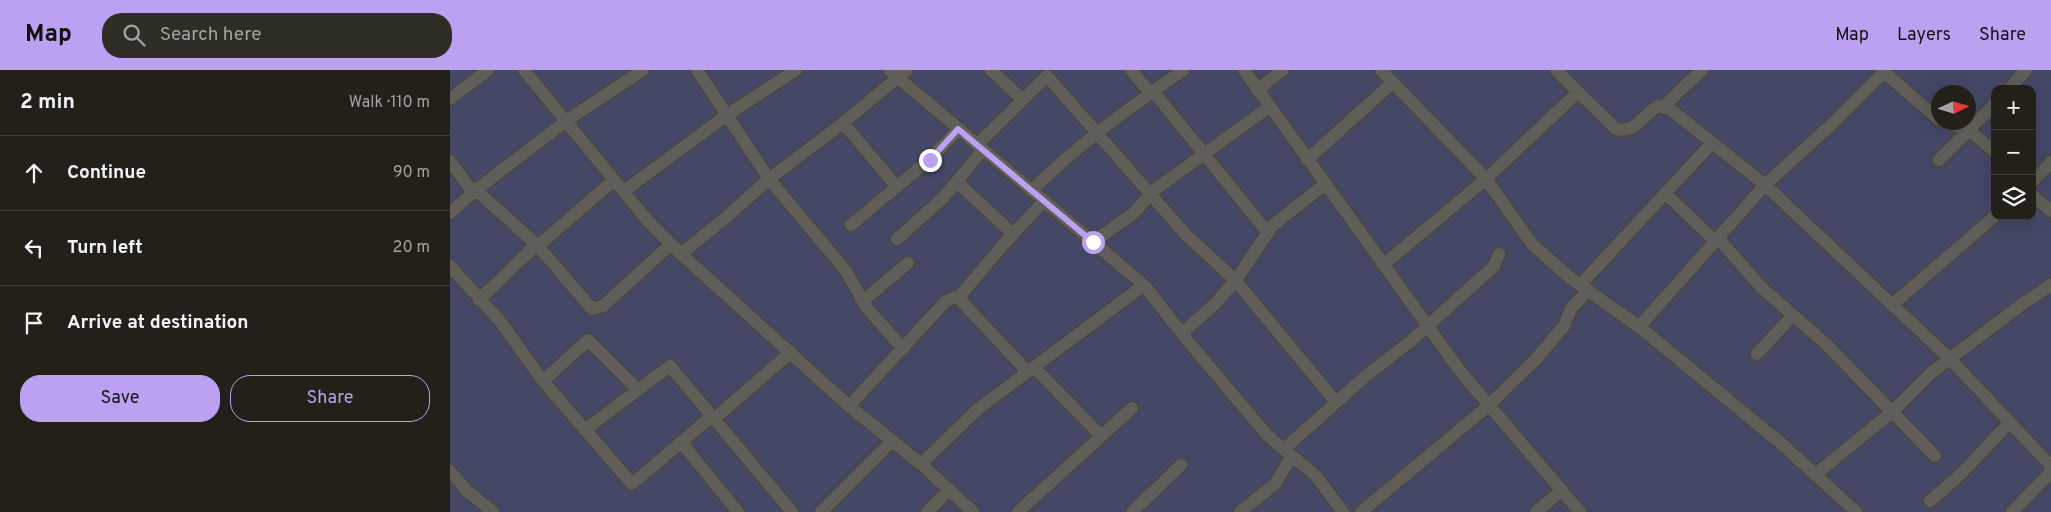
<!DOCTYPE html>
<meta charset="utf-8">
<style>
:root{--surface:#222019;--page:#2e2d26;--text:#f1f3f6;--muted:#a2a3a2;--line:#3f3e38;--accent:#bca0f2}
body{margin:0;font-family:Overpass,sans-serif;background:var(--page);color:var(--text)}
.controls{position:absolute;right:15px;top:15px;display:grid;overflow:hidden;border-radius:10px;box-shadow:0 5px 20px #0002}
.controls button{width:45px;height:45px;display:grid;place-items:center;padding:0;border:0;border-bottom:1px solid var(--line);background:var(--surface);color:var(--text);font:25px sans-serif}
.compass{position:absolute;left:1481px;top:15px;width:45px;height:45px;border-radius:50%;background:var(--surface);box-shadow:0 5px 20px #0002;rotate:86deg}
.stop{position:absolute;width:15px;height:15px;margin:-11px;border:4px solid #bca0f2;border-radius:50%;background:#fff}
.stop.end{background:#bca0f2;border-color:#fff;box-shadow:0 1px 5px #0008}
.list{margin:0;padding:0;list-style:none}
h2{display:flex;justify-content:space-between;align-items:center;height:65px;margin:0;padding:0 20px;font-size:21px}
h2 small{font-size:16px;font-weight:400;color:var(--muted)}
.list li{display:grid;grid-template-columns:32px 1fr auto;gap:15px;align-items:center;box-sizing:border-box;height:75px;padding:0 20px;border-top:1px solid var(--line)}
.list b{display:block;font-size:19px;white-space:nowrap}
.list em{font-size:16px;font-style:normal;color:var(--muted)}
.actions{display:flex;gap:10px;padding:15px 20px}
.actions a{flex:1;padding:11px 0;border:1px solid var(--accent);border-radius:20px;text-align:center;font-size:18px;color:var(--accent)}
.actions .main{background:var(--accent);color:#111}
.icon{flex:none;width:28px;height:28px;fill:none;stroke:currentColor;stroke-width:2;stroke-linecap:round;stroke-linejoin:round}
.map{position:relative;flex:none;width:1601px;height:442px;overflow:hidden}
header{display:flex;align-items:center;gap:30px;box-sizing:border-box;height:70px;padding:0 25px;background:var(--accent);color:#111}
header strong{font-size:24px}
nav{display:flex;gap:28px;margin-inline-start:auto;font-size:18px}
.search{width:350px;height:45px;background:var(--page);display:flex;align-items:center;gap:12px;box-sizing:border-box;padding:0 18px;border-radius:20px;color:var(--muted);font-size:19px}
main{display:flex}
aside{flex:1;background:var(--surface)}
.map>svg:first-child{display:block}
.green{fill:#444766;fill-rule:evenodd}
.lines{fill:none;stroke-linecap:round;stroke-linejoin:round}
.minor-casing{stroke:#4b483f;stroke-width:15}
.minor{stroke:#5f5e59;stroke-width:12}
.route{stroke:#bca0f2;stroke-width:6}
</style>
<header>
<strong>Map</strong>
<div class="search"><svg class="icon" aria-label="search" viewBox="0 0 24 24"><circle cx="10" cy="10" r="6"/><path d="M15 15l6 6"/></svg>Search here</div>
<nav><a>Map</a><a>Layers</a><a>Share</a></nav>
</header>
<main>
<aside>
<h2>2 min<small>Walk · 110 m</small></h2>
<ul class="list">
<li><svg class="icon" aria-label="ahead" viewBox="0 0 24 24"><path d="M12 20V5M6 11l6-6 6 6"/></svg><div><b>Continue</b></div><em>90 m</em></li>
<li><svg class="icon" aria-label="left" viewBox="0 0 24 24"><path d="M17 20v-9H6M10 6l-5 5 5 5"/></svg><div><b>Turn left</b></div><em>20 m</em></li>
<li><svg class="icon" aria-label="arrive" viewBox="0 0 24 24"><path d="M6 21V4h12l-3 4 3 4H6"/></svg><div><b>Arrive at destination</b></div></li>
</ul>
<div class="actions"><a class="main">Save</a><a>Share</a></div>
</aside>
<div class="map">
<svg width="1601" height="442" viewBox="0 0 1601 442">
<rect width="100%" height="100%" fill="#2e2a21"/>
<path class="green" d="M 0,0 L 1601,0 L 1601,442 L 0,442 ZM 1545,19 L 1582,19 L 1582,146 L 1545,146 ZM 1488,22 L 1518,22 L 1518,52 L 1488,52 Z"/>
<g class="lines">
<g class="minor-casing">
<path id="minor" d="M 74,0 L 197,150 L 231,184 L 399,336 L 471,394 L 523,442
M 247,0 L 319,109 L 396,201 L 417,238 L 453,279
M 439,0 L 694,215 L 737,270 L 817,365 L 866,406 L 893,442
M 541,0 L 573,30
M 681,0 L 701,24
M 794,0 L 1010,301 L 1130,442
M 931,0 L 1036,109 L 1082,174 L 1119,207 L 1192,259 L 1333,375 L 1406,442
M 1106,0 L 1166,59 C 1186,64 1192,45 1208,36 L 1220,39 L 1315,115 L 1500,289 L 1601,396
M 1432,0 L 1488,49
M 1559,19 L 1576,0
M 807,20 L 833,0
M 703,21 L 818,163
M 0,29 L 38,0
M 1213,37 L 1252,0
M 1497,52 L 1520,61 L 1545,82
M 393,53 L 447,117
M 527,75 L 597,6 L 737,166 L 785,210 L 886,332
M 857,90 L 942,13
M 1489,90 L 1545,34
M 0,91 L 19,117 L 26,120 L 116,51 L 193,0
M 507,112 L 563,164
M 1582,112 L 1601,92
M 174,121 L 277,45 L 346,0
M 581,121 C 628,74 680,38 733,0
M 1215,123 L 1265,171
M 1582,125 L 1601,141
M 0,143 L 26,120 L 88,176 L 142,239 L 153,236 L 221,174
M 401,155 L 480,89 L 509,59
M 1268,168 L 1311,217 L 1376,274 L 1485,386
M 447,169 L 492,129 L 533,80
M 643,172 L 684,143 L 703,121 L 819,37
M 88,176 L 164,110
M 231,184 L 274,149 L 319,109 L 393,53 L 457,0
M 933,195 L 1036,109 L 1128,22
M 0,196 L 50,251 L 93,311 L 182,414 L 262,346
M 1131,214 L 1262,73
M 29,230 L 86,175
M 413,231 L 458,193
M 1442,235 L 1545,146
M 1189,257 L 1315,115 L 1382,54 L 1434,2
M 732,263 L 766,233 L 788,207 L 822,156 L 875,114
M 1307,284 L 1343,245
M 584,297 L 651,366
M 578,302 L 512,232 L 511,225 L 552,176 L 594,131
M 93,311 L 138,270 L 188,320
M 399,336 L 496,231 L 511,225
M 264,349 L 341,282
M 136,359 L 220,296 L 342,442
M 231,372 L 288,442
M 834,379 L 917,305 L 961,271 L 1044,196 L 1049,184
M 471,394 L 528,339 L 694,215
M 0,401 L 17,421 L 43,442
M 1366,404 L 1442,342 L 1481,303 L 1571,235 L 1601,215
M 1480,431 L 1511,404 L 1560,352
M 371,442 L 442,371
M 477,442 L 499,420
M 568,442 L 682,338
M 682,442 L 731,395
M 790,442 L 825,414 L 842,386
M 911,442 L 1038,336 L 1086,289 L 1114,256 L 1121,238 L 1139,220
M 1086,442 L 1112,420
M 1562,442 L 1601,402"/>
</g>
<use href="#minor" class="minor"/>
</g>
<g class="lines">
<path class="route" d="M 480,90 L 508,59 L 643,172"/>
</g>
</svg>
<div class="controls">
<button>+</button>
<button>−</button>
<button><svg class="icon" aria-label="layers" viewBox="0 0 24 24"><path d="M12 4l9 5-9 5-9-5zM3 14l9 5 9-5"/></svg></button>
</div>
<svg class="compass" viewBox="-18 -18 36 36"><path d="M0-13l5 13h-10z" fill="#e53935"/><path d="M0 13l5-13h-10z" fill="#a2a3a2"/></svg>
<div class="stop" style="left:643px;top:172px"></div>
<div class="stop end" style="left:480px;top:90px"></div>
</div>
</main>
